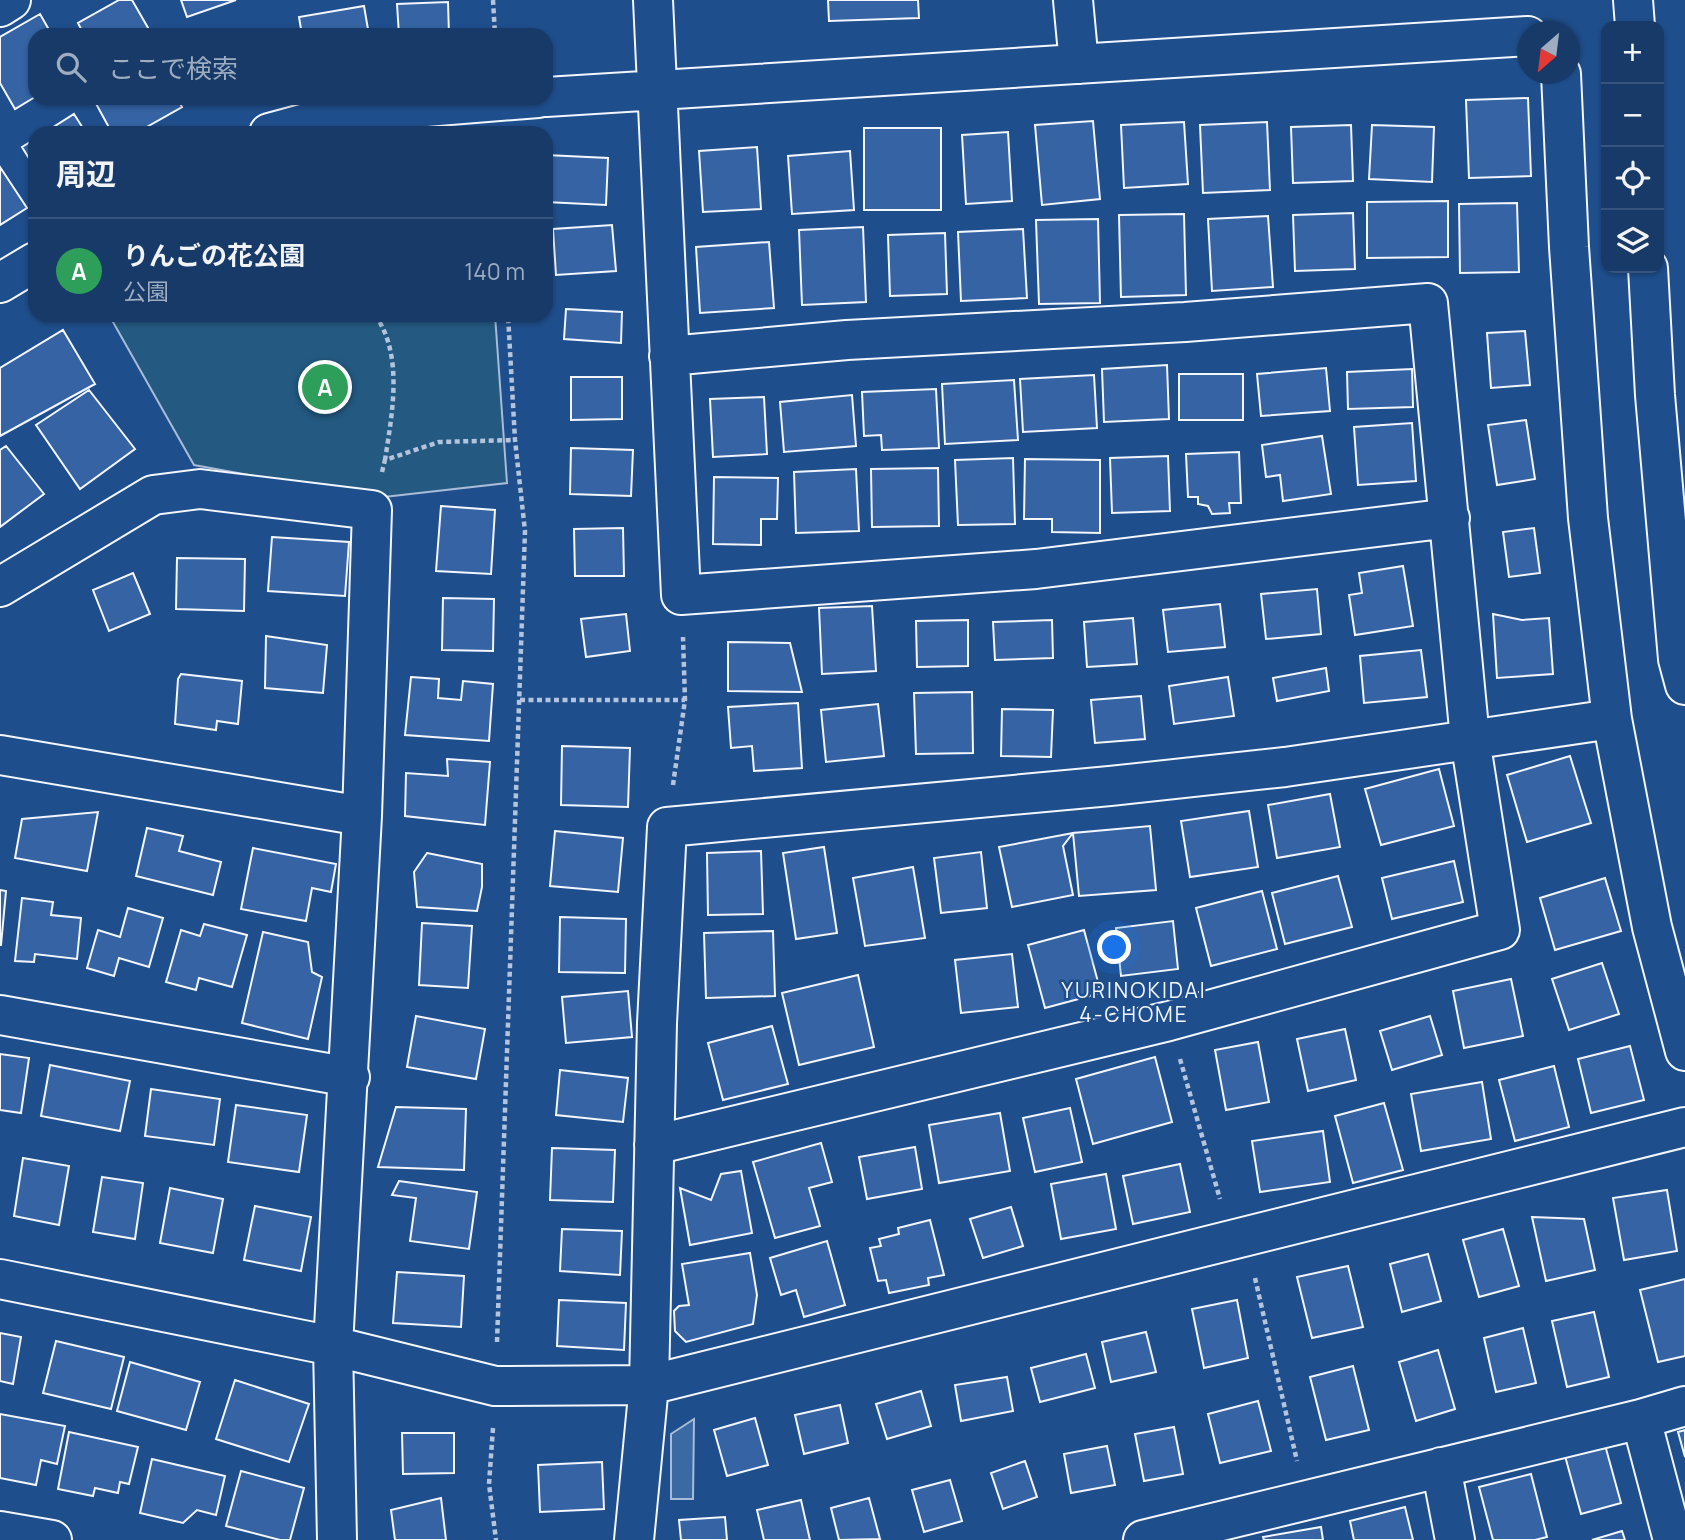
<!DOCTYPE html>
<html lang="ja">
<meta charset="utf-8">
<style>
:root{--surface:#173a69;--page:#20416f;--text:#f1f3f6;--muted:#9eadc0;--line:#36547d;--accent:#90b9f0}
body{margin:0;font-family:Manrope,"Noto Sans JP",sans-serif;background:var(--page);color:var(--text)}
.controls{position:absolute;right:21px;top:21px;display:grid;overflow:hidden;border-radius:14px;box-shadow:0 2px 5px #0004}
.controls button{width:63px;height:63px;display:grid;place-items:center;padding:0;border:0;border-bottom:2px solid var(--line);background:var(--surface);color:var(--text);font:35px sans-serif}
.compass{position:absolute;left:1517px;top:21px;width:63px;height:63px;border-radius:50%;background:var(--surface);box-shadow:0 2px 5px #0004;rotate:208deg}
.you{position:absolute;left:1115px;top:948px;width:24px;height:24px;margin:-18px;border:5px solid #fff;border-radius:50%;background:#1a73e8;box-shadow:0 0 0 10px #1a73e833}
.badge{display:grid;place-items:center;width:46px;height:46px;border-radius:50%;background:var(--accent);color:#fff;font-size:23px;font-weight:700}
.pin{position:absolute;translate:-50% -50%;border:4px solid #fff;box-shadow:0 2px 7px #0006}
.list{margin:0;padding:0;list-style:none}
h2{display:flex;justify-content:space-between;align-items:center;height:91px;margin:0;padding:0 28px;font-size:30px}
h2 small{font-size:23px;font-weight:400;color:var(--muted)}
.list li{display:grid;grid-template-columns:46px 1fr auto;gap:21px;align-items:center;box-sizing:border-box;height:105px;padding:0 28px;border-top:2px solid var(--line)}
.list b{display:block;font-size:26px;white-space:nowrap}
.list p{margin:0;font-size:23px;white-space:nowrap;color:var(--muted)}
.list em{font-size:23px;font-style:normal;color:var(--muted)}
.icon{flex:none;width:38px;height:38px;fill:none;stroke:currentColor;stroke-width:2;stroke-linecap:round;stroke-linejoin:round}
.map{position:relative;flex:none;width:1685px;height:1540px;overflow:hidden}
.search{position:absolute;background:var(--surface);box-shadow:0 2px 5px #0004;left:28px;top:28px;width:525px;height:77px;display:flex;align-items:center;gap:18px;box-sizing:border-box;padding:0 24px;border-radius:21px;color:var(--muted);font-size:26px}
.panel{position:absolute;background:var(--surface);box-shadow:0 2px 5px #0004;left:28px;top:126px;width:525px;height:196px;border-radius:21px}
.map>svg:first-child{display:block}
.green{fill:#245a82;stroke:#a8bbd7;stroke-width:2}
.water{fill:#3b69a3;stroke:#a8bbd7;stroke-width:2}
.building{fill:#3563a3;stroke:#f2f6ff;stroke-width:2}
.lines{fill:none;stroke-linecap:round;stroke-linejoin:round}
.minor-casing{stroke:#f2f6ff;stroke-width:42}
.major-casing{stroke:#f2f6ff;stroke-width:42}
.path{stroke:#b3c4dc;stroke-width:4.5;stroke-dasharray:5 3.5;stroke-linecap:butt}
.minor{stroke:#1f4e8c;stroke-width:38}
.major{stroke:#1f4e8c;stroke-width:38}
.labels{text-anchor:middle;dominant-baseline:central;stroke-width:5;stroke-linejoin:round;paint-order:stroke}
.neighbourhood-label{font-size:21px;letter-spacing:2px;fill:#f2f6ff;stroke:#1f4e8c}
</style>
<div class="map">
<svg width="1685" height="1540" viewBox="0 0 1685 1540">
<rect width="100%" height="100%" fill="#1f4e8c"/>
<path class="green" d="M 109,315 L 495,315 L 507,483 L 375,498 L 194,465 Z"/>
<path class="water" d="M 694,1419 L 693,1499 L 671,1499 L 671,1434 Z"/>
<path class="building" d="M 119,0 L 132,0 L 151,33 L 148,35 L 84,35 L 78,23 Z
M 181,0 L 236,0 L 187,17 Z
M 828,0 L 918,0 L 919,18 L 829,21 Z
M 448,2 L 449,35 L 399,35 L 397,4 Z
M 364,6 L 369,35 L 302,35 L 299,17 Z
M 40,14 L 52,35 L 35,35 L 35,97 L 15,109 L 0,83 L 0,37 Z
M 98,98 L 177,98 L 182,107 L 136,133 L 112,133 L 94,100 Z
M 1528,98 L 1531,176 L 1469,178 L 1466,100 Z
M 74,114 L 86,133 L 44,133 Z
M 1093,121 L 1100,199 L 1042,205 L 1035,125 Z
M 1184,122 L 1188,184 L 1124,188 L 1121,125 Z
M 1267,122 L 1270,190 L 1203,193 L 1200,125 Z
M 1351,125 L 1353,181 L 1293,183 L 1291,127 Z
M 1372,125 L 1434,127 L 1432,182 L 1369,179 Z
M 864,128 L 941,128 L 941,210 L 864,210 Z
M 1008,132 L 1012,201 L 966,204 L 962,135 Z
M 35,139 L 35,168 L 22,147 Z
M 757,147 L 761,209 L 703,212 L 699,151 Z
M 850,151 L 854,210 L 792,214 L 788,156 Z
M 546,155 L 608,158 L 606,205 L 546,202 Z
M 0,167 L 27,208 L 0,225 Z
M 1448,201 L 1448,257 L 1367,258 L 1367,202 Z
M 1517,203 L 1519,272 L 1460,273 L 1459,204 Z
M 1353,213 L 1355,269 L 1295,271 L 1293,215 Z
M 1184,214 L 1186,295 L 1121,297 L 1119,215 Z
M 1268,216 L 1273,287 L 1212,291 L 1208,219 Z
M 1098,219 L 1100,303 L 1039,304 L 1036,220 Z
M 612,225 L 616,271 L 556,275 L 553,229 Z
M 863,227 L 866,302 L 802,305 L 799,230 Z
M 1023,229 L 1027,298 L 961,301 L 958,232 Z
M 945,233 L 947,294 L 890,296 L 888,235 Z
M 769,242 L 774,308 L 700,313 L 696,247 Z
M 566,309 L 622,312 L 621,343 L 564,339 Z
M 63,330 L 95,384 L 0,436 L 0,368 Z
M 1525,331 L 1530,385 L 1491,388 L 1487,333 Z
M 1167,365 L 1169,419 L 1104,422 L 1102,369 Z
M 1326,368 L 1330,411 L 1261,416 L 1257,374 Z
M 1412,369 L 1413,407 L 1348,409 L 1347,372 Z
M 1179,374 L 1243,374 L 1243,420 L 1179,420 Z
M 1094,375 L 1097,428 L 1023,432 L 1020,379 Z
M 571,377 L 622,377 L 622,419 L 571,420 Z
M 1014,380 L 1018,440 L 945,444 L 942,384 Z
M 936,389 L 939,448 L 882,450 L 881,435 L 864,436 L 862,392 Z
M 89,390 L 135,449 L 80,489 L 36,425 Z
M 852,395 L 856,446 L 784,452 L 780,402 Z
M 764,397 L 767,454 L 713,457 L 710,399 Z
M 1526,420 L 1535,479 L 1497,485 L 1488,425 Z
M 1412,423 L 1416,481 L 1358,485 L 1354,427 Z
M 1322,436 L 1331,494 L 1283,501 L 1280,475 L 1266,477 L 1262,445 Z
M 6,446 L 44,494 L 0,527 L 0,450 Z
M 571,448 L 633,450 L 631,496 L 570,494 Z
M 1239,452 L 1241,503 L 1229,503 L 1230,513 L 1212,514 L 1208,506 L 1198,504 L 1198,497 L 1188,497 L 1186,454 Z
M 1168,456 L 1170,511 L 1112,513 L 1110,458 Z
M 1013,458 L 1015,524 L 958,525 L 955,460 Z
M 1025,459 L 1100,460 L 1100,533 L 1052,532 L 1052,519 L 1024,519 Z
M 938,468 L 939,526 L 872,527 L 871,469 Z
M 856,469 L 859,531 L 796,533 L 794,472 Z
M 714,477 L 778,478 L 777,519 L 761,519 L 761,545 L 713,544 Z
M 441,506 L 495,510 L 491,574 L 436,571 Z
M 623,528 L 624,576 L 575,576 L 574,529 Z
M 1534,528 L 1540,573 L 1509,577 L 1503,532 Z
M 272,537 L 349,542 L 345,596 L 268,591 Z
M 177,558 L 245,559 L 244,611 L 176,609 Z
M 1403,566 L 1413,626 L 1355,635 L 1349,595 L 1362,593 L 1359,573 Z
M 133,573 L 150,614 L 109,631 L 93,590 Z
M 1317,589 L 1321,634 L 1266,639 L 1261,594 Z
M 443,598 L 494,599 L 493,651 L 442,650 Z
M 1220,604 L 1225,647 L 1168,652 L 1163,610 Z
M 872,606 L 876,671 L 822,674 L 819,608 Z
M 626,614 L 630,651 L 586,657 L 581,619 Z
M 1493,614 L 1522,620 L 1549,618 L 1553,674 L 1497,678 Z
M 1133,618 L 1137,664 L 1087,667 L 1084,622 Z
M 968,620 L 968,666 L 917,667 L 916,621 Z
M 1052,620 L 1053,658 L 995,660 L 993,622 Z
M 266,636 L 327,645 L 323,693 L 265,688 Z
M 728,642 L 790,643 L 802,692 L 728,691 Z
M 1421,650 L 1427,697 L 1364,703 L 1360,656 Z
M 1326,668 L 1329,691 L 1277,701 L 1273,678 Z
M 181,674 L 242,681 L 238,724 L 217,721 L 216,730 L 175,724 L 178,679 Z
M 411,677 L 439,679 L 438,698 L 461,700 L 463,681 L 493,684 L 489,741 L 405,735 Z
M 1228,677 L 1234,716 L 1174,724 L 1169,686 Z
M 972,692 L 973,753 L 916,754 L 914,693 Z
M 1141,696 L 1145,739 L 1095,743 L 1091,700 Z
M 798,703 L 802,768 L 754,771 L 752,746 L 731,748 L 728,707 Z
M 878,704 L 884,756 L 826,762 L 821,710 Z
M 1002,709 L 1053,710 L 1051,757 L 1001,756 Z
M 562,746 L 630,748 L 628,807 L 561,805 Z
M 1570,756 L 1591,823 L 1527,842 L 1507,775 Z
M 447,759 L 490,762 L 485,825 L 405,816 L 406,773 L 448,776 Z
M 1439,769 L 1454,826 L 1381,845 L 1365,789 Z
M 1330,794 L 1340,847 L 1277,858 L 1268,805 Z
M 1249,811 L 1258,867 L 1190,877 L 1181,821 Z
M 98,812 L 87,871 L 15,858 L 22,819 Z
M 1150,826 L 1156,890 L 1079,896 L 1073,833 Z
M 147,828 L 183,836 L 179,851 L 221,862 L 213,895 L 136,876 Z
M 555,831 L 623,838 L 618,892 L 550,886 Z
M 1073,833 L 1063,846 L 1073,895 L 1012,907 L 999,847 Z
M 824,847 L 837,933 L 796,939 L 783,853 Z
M 253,848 L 336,864 L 331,892 L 312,888 L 306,921 L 241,909 Z
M 761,851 L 763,914 L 708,915 L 707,853 Z
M 981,852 L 987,908 L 941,913 L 934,858 Z
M 427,853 L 482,864 L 482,887 L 477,911 L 417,907 L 414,872 Z
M 1454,861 L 1463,902 L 1392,919 L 1382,878 Z
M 913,867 L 925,938 L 865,946 L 853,878 Z
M 1338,876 L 1352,927 L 1285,944 L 1272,893 Z
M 1605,878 L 1621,931 L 1555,950 L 1540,898 Z
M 0,890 L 6,891 L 1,945 L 0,945 Z
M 1262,891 L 1277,949 L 1211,966 L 1196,908 Z
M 22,898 L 53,902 L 51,915 L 81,918 L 77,959 L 35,954 L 34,962 L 15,961 Z
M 128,908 L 163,918 L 149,967 L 119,958 L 114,976 L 87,968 L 98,930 L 120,937 Z
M 560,917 L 626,919 L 625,973 L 559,972 Z
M 1173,921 L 1178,969 L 1121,976 L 1116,928 Z
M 422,923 L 472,926 L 468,988 L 419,985 Z
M 204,924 L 247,935 L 232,987 L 199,978 L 196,990 L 166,982 L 181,930 L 200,936 Z
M 1084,930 L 1101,993 L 1045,1008 L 1028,945 Z
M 773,931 L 775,996 L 706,998 L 704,933 Z
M 263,932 L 308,942 L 312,972 L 322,977 L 308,1039 L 242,1023 Z
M 1012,954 L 1018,1007 L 961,1013 L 955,960 Z
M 1602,963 L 1619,1014 L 1569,1030 L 1552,979 Z
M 858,975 L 874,1047 L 799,1065 L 782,993 Z
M 1511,979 L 1523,1036 L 1464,1048 L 1453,991 Z
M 628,991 L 632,1037 L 566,1043 L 562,997 Z
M 416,1016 L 485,1029 L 476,1079 L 407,1067 Z
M 1430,1016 L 1442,1055 L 1392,1070 L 1380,1031 Z
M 772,1026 L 788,1084 L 723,1100 L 708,1043 Z
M 1345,1029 L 1356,1080 L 1308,1091 L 1297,1039 Z
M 1258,1042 L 1269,1102 L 1226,1110 L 1215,1050 Z
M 1630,1046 L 1644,1100 L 1591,1113 L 1578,1059 Z
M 0,1054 L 29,1058 L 21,1113 L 0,1110 Z
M 1155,1057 L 1172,1122 L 1093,1144 L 1076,1079 Z
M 50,1065 L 130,1081 L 120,1131 L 41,1116 Z
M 1554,1066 L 1569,1127 L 1515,1141 L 1499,1080 Z
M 560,1070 L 628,1078 L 623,1122 L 556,1115 Z
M 1482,1082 L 1491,1139 L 1421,1151 L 1411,1094 Z
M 151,1089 L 220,1099 L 214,1145 L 145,1136 Z
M 1384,1103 L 1403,1170 L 1353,1183 L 1335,1116 Z
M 236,1105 L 307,1115 L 299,1172 L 228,1162 Z
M 396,1107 L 466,1109 L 464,1170 L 378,1167 Z
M 1070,1108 L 1082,1162 L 1035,1172 L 1023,1118 Z
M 1000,1113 L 1010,1171 L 939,1183 L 929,1125 Z
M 1323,1131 L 1330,1182 L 1260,1192 L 1252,1141 Z
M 821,1143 L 832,1182 L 809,1188 L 820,1226 L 775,1238 L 753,1162 Z
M 915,1147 L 922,1189 L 867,1199 L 859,1157 Z
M 552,1148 L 615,1150 L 613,1202 L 550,1200 Z
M 23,1158 L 69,1166 L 59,1225 L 14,1216 Z
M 1180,1164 L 1190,1212 L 1133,1224 L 1123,1176 Z
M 741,1171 L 752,1233 L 690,1245 L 680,1188 L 711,1200 L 721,1174 Z
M 1106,1174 L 1116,1229 L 1061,1239 L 1051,1184 Z
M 102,1177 L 143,1183 L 135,1239 L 93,1232 Z
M 399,1181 L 477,1192 L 469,1249 L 410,1241 L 416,1198 L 392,1195 Z
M 170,1188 L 223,1199 L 213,1253 L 160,1243 Z
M 1667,1190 L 1677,1251 L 1624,1260 L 1613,1198 Z
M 255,1206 L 311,1217 L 301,1271 L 244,1260 Z
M 1011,1207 L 1023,1246 L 983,1258 L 970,1219 Z
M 1532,1217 L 1584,1219 L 1595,1270 L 1546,1281 Z
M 930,1220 L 944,1275 L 928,1278 L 929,1285 L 889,1293 L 886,1280 L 878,1281 L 870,1248 L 881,1246 L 879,1239 L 899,1234 L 898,1228 Z
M 562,1229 L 622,1231 L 620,1275 L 560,1271 Z
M 1503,1229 L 1519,1286 L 1479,1297 L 1463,1240 Z
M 827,1241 L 845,1305 L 804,1317 L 796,1290 L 781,1295 L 770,1258 Z
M 750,1253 L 757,1295 L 753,1324 L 686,1342 L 675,1331 L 674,1311 L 679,1306 L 689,1305 L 682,1264 Z
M 1428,1254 L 1441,1301 L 1402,1312 L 1390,1264 Z
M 1348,1266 L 1363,1327 L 1312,1338 L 1297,1277 Z
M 397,1272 L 464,1276 L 461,1327 L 393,1323 Z
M 1685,1279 L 1685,1356 L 1658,1362 L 1640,1290 Z
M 559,1300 L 626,1303 L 624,1350 L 557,1346 Z
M 1237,1300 L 1248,1358 L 1204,1368 L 1192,1309 Z
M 1594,1312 L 1609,1377 L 1567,1387 L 1552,1321 Z
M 1523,1328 L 1536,1383 L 1496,1392 L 1484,1338 Z
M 1146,1332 L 1156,1372 L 1111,1382 L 1102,1342 Z
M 0,1333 L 21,1337 L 13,1384 L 0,1381 Z
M 56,1341 L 124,1357 L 111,1409 L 43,1393 Z
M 1438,1350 L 1455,1409 L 1416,1421 L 1399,1362 Z
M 1086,1354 L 1095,1388 L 1040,1402 L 1031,1368 Z
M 130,1362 L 200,1382 L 186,1430 L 117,1411 Z
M 1353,1366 L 1369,1430 L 1326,1440 L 1310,1377 Z
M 1007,1377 L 1013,1411 L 961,1421 L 955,1385 Z
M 235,1380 L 309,1404 L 289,1462 L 216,1439 Z
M 921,1391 L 931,1426 L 887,1439 L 876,1404 Z
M 1258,1401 L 1271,1451 L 1220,1463 L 1208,1414 Z
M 840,1405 L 848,1443 L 804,1454 L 795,1415 Z
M 0,1414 L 65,1426 L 57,1464 L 41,1460 L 36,1485 L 0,1478 Z
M 755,1418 L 768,1465 L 727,1476 L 714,1430 Z
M 1174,1427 L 1183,1474 L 1144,1481 L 1135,1434 Z
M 1685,1430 L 1685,1457 L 1678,1432 Z
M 69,1432 L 138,1447 L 129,1484 L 120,1482 L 118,1493 L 95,1488 L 93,1496 L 58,1489 Z
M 402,1433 L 454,1433 L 454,1473 L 403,1474 Z
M 1605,1445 L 1621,1503 L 1581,1514 L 1565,1456 Z
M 1107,1446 L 1115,1485 L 1071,1493 L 1064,1454 Z
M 152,1459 L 225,1476 L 216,1515 L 197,1510 L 183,1523 L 140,1513 Z
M 1025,1461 L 1037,1497 L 1003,1509 L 991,1473 Z
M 602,1462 L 604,1509 L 540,1512 L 538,1465 Z
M 241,1471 L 304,1488 L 290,1540 L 280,1540 L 226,1526 Z
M 1531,1474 L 1547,1537 L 1535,1540 L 1493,1540 L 1479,1487 Z
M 950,1480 L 962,1521 L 924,1532 L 912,1490 Z
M 441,1498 L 446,1540 L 395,1540 L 391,1510 Z
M 869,1498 L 880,1539 L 839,1540 L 831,1508 Z
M 801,1500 L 810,1540 L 764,1540 L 757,1510 Z
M 1405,1507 L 1413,1540 L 1354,1540 L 1350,1521 Z
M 725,1517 L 727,1540 L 681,1540 L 679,1520 Z
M 1321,1527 L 1323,1540 L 1264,1540 L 1263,1537 Z
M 1622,1531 L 1625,1540 L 1592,1540 Z"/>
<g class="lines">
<g class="minor-casing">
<path id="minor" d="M 653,0 L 681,595 L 1036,569 L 1450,518
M 1073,0 L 1079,64
M 0,7 L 11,0
M 1561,74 L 1569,247 L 1588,518 L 1612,719 L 1652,927 L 1685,1051
M 546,97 L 1528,36
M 269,133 L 339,114 L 538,98
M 0,283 L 35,262
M 0,587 L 153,495 L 200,489 L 372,510 L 362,816 L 333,1346 L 337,1540
M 0,755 L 362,816
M 0,1015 L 350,1077
M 654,1145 L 1169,1021 L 1500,930 L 1470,739 L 1428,303 L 1185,322 L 847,340 L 669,356
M 0,1279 L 333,1346 L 495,1386 L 649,1385 L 1685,1127
M 1441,1467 L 1455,1540
M 0,1531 L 52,1540
M 634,1540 L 649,1385 L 657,1023 L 667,827 L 1110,786 L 1285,767 L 1612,719
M 1143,1540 L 1641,1419
M 1673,1540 L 1641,1419 L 1685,1406"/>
</g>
<g class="major-casing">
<path id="major" d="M 1633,0 L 1635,26
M 1648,268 L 1655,395 L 1678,659 L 1685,685"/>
</g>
<path class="path" d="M 493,0 L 495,35
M 375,315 C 404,355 392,414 385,460
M 270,319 L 275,315
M 382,472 L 385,460 L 439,442 L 515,440
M 520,700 L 685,700
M 673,785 L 685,700 L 683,637
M 1180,1059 L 1220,1199
M 1255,1278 L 1297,1461
M 497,1342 L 525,531 L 515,440 L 508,315
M 493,1428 L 489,1484 L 496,1540"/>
<use href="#minor" class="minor"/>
<use href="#major" class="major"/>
</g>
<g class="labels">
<g class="neighbourhood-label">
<text x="1134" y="990">YURINOKIDAI<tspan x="1134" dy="24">4-CHOME</tspan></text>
</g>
</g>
</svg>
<div class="controls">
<button>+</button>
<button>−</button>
<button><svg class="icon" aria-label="locate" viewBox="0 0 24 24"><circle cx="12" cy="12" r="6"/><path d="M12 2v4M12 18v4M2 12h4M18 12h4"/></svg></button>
<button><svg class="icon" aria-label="layers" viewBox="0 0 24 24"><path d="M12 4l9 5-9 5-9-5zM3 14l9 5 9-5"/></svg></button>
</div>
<svg class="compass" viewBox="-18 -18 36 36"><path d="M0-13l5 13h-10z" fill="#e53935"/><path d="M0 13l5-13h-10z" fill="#9eadc0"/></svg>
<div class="you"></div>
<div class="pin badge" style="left:325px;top:387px;background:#2e9e5b">A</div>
<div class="search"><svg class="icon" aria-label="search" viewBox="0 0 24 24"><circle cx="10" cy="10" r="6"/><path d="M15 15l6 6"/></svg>ここで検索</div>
<section class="panel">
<h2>周辺<small></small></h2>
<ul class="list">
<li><span class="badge" style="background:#2e9e5b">A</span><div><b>りんごの花公園</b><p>公園</p></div><em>140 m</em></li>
</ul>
</section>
</div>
